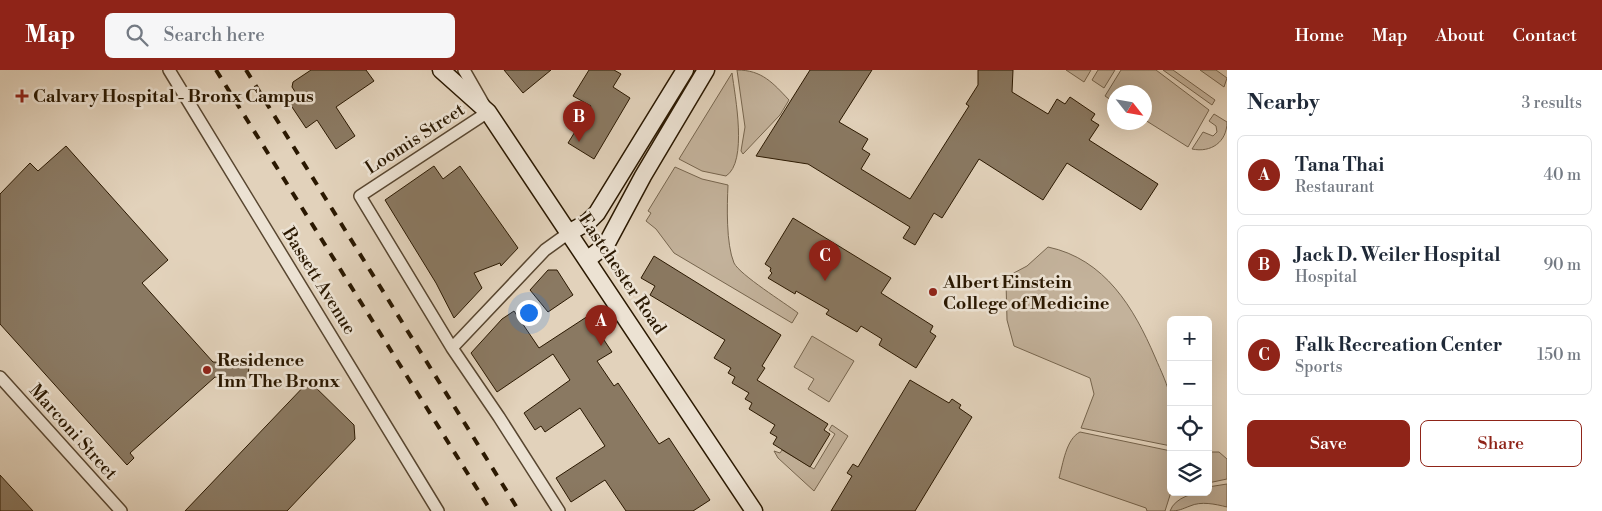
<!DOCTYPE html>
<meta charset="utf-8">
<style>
:root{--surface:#fff;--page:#f6f6f7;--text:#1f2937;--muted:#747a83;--line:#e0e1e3;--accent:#8f2418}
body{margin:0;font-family:"Libre Bodoni",serif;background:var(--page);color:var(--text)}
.controls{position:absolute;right:15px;bottom:15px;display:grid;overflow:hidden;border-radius:8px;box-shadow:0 5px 20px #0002}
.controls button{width:45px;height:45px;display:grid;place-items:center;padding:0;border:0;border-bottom:1px solid var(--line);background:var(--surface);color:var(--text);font:25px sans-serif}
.compass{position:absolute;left:1107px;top:15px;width:45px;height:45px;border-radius:50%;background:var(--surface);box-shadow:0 5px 20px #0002;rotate:121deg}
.you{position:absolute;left:528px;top:242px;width:18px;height:18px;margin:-12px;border:4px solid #fff;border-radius:50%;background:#1a73e8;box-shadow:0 0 0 8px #1a73e833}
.badge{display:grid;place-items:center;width:32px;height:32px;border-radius:50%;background:var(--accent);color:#fff;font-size:16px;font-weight:700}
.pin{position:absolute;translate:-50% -41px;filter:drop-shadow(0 1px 2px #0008)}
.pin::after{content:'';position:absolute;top:26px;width:18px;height:15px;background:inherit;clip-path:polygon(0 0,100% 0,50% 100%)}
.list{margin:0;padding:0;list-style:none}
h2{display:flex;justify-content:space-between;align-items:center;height:65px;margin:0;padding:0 20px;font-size:21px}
h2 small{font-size:16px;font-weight:400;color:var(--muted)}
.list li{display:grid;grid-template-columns:32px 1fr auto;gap:15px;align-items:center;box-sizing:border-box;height:80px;margin:0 10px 10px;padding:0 10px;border:1px solid var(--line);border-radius:8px}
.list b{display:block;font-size:19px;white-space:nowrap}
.list p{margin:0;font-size:16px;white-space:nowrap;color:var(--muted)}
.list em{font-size:16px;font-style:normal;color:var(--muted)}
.actions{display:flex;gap:10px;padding:15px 20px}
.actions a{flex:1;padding:11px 0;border:1px solid var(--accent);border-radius:8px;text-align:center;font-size:18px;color:var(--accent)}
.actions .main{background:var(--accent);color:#fff}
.icon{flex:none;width:28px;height:28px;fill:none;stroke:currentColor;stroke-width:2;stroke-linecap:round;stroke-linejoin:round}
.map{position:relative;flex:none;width:1227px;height:441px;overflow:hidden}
header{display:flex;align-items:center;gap:30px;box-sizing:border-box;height:70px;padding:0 25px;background:var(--accent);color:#fff}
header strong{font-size:24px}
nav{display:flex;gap:28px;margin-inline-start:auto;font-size:18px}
.search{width:350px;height:45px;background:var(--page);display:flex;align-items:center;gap:12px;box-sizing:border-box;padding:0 18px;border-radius:8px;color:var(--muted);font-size:19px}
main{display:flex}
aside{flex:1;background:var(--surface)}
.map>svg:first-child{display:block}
.grass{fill:#c3b29b;stroke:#76654e}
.building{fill:#8a7962;stroke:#2a1801}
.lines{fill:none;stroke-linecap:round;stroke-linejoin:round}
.minor-casing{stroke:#584630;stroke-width:14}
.secondary-casing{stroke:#2a1801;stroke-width:19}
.minor{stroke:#ece2d3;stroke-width:11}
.secondary{stroke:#ece2d3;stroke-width:16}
.rail{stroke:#2a1801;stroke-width:4;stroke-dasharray:9 9;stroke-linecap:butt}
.poi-dot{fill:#8f2418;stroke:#ece2d3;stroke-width:2}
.labels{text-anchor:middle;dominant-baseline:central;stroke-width:5;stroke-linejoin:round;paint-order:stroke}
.poi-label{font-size:18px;font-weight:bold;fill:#2a1801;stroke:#ece2d3;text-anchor:start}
.street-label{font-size:18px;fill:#2a1801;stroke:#ece2d3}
</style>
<header>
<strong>Map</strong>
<div class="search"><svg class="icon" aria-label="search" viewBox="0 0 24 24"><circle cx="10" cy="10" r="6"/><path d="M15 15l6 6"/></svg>Search here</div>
<nav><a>Home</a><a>Map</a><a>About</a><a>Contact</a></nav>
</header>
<main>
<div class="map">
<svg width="1227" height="441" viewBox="0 0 1227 441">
<rect width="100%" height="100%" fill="#e2d2bb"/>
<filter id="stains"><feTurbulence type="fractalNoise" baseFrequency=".004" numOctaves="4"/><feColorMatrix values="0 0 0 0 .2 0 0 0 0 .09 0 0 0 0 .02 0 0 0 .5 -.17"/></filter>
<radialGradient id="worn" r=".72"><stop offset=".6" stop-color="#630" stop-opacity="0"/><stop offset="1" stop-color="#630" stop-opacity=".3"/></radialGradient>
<path class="grass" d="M 737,0 C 762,0 773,13 789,30 L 780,45 L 743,84 L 741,81 L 745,57 Z
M 1066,0 L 1091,0 L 1084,12 Z
M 1098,0 L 1115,0 L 1104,18 L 1092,10 Z
M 1121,0 L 1156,0 L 1209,40 L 1188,77 L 1145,50 L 1144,22 L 1114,22 L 1114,32 L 1105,26 Z
M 1163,0 L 1173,0 L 1215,30 L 1212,35 Z
M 1200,0 L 1216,0 L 1227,8 L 1224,17 Z
M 732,3 C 735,26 748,92 726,106 L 702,101 L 679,89 Z
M 1214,44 L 1227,52 C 1227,72 1211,83 1192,79 L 1203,62 L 1213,66 L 1217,62 L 1216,56 L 1209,51 Z
M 675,97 L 702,109 L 728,115 C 727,136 726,174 734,193 C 740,205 785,233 798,243 L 792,253 L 674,183 L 656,159 L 646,151 L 651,143 L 648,141 Z
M 1048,177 C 1105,189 1134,238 1155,287 C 1161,301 1168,315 1171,330 C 1173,344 1171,361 1171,376 L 1081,358 L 1094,324 L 1090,308 L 1014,276 L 1007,250 L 1006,212 L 1010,205 L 1027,196 Z
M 812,266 L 854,291 L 829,332 L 808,319 L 814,309 L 794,297 Z
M 832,355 L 848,366 L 814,421 L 778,388 L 774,381 L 780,383 L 782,380 L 814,399 L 835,364 L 829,360 Z
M 1080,362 L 1171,381 L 1171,422 L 1165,441 L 1147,441 L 1146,438 L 1059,408 C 1063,394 1066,369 1080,362 Z
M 1208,382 L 1219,382 L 1227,389 L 1227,409 L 1208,413 Z
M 1227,414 L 1227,437 C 1215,434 1201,431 1190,436 C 1182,439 1179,441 1170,441 C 1175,427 1195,422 1208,422 L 1208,417 Z"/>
<path class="building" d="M 311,0 L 366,0 L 374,11 L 336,37 L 355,66 L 336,79 L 317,50 L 306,58 L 290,34 L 299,28 L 292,17 L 293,12 Z
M 504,0 L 551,0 L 523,23 Z
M 589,0 L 614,0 L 621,4 L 613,17 L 630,28 L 594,89 L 568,73 L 591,36 L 573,26 Z
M 810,0 L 872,0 L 839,52 L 868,69 L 862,79 L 870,84 L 861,99 L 910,129 L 969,36 L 966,34 L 978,15 L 978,0 L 1013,0 L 1012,22 L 1048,44 L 1057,29 L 1065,34 L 1070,27 L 1095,44 L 1091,50 L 1099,55 L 1089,70 L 1158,114 L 1141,140 L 1067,93 L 1043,130 L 979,89 L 942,148 L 934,143 L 915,175 L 903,168 L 910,157 L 808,94 L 756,86 Z
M 66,76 L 168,190 L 142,213 L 213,292 L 249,294 L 248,309 L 215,307 L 130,383 L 134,388 L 127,395 L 0,254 L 0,124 L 30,93 L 38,101 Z
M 434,96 L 443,109 L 460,96 L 518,178 L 501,196 L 500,193 L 474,203 L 482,218 L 454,248 L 436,213 L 385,130 Z
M 793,148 L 891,208 L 881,223 L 933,256 L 930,262 L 936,266 L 916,298 L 879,275 L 882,269 L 861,256 L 857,262 L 826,244 L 829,240 L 796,221 L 795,224 L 768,208 L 772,203 L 770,201 L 771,198 L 765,194 Z
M 654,186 L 781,265 L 762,296 L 765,298 L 757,310 L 828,354 L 824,360 L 830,364 L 810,397 L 773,374 L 777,367 L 770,363 L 775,355 L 749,339 L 752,333 L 745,329 L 749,323 L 732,313 L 735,307 L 728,303 L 731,298 L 714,288 L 725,270 L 650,225 L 655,216 L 641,208 Z
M 548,200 L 557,200 L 573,225 L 548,242 L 530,220 Z
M 514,241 L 539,278 L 588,246 L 612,282 L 597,291 L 614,316 L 618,313 L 659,374 L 669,368 L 710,430 L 693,441 L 626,441 L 605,410 L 571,432 L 556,408 L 605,376 L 580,338 L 545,362 L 541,356 L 535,360 L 524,343 L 570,310 L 553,284 L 497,322 L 471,283 L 502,249 Z
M 910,310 L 949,333 L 952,329 L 961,335 L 959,338 L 972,347 L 915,441 L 831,441 L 852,406 L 847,403 L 853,394 L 858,397 Z
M 309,311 L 354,355 L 355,369 L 287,441 L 185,441 Z
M 0,405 L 33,441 L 0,441 Z"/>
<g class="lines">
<g class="minor-casing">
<path id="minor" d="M 169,0 L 438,441
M 464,0 L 488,42 L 360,126 L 452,278 L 499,347 L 559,441
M 452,278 L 545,180 L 570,162
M 0,307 L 121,441"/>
</g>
<g class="secondary-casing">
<path id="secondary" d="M 441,0 L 488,42 L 754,441
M 570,162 L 588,152 L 597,143 L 685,0
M 588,189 L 606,175 L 643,106 L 706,0"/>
</g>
<use href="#minor" class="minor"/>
<use href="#secondary" class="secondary"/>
<path class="rail" d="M 216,0 L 491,441
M 246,0 L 519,441"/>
</g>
<g class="poi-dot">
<path d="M19.5 18.5h5v5h5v5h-5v5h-5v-5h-5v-5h5z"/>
<circle cx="933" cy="222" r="5"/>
<circle cx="207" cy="300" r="5"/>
</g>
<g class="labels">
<g class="poi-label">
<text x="33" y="26">Calvary Hospital - Bronx Campus</text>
<text x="943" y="212">Albert Einstein<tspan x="943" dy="21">College of Medicine</tspan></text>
<text x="217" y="290">Residence<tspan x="217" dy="21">Inn The Bronx</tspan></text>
</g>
<g class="street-label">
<text transform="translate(415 69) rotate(-33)">Loomis Street</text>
<text transform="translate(622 204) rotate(56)">Eastchester Road</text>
<text transform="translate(319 211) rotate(58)">Bassett Avenue</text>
<text transform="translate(73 362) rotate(48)">Marconi Street</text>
</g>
</g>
<rect width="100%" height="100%" filter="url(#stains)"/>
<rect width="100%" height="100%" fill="url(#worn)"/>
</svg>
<div class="controls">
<button>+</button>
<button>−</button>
<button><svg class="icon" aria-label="locate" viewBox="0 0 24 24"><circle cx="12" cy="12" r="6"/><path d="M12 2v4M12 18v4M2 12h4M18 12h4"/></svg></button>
<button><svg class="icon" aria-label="layers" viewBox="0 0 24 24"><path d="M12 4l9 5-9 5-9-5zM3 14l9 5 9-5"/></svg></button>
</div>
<svg class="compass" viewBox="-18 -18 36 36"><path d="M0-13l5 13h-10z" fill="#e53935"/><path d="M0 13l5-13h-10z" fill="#747a83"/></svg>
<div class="you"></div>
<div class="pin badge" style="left:601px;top:276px">A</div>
<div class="pin badge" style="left:579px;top:72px">B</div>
<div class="pin badge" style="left:825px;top:211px">C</div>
</div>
<aside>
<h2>Nearby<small>3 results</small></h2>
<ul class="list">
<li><span class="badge">A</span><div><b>Tana Thai</b><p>Restaurant</p></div><em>40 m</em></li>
<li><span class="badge">B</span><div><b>Jack D. Weiler Hospital</b><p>Hospital</p></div><em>90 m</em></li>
<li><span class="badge">C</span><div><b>Falk Recreation Center</b><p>Sports</p></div><em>150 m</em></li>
</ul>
<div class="actions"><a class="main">Save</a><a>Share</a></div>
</aside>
</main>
